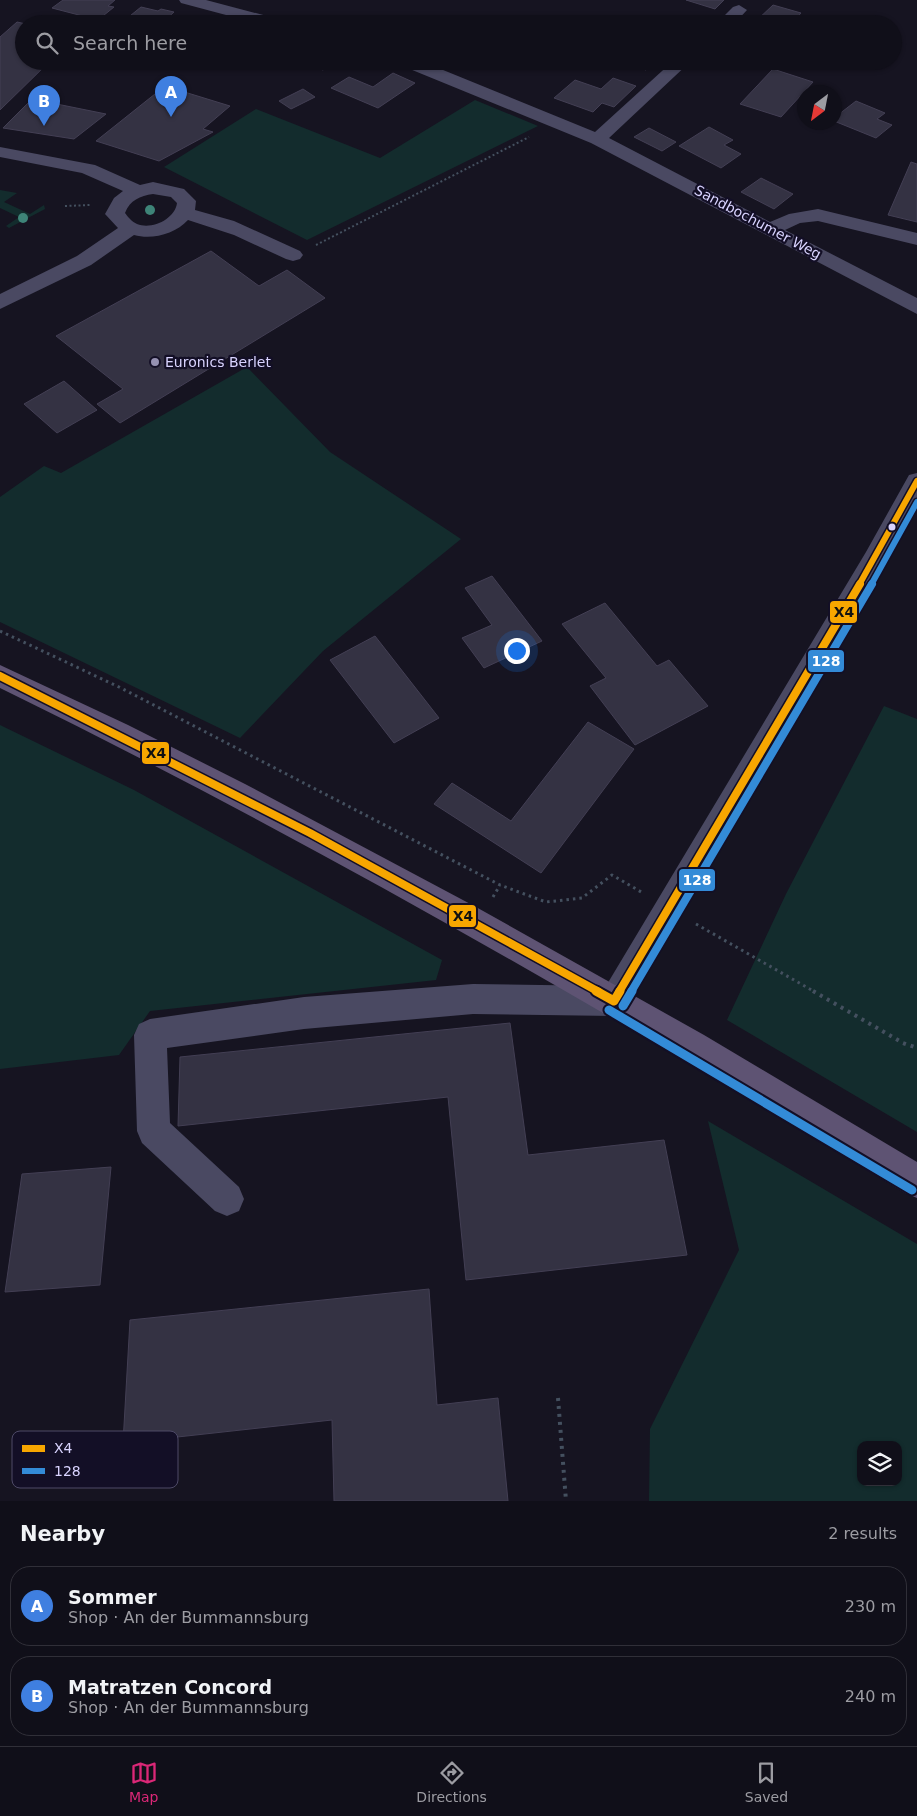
<!DOCTYPE html>
<meta charset="utf-8">
<style>
:root{--surface:#100f19;--page:#1e1d26;--text:#f1f3f6;--muted:#9c9ca2;--line:#302f38;--accent:#db2777}
body{margin:0;font-family:"DejaVu Sans",sans-serif;background:var(--page);color:var(--text)}
.controls{position:absolute;right:15px;bottom:15px;display:grid;overflow:hidden;border-radius:10px;box-shadow:0 1px 4px #0004}
.controls button{width:45px;height:45px;display:grid;place-items:center;padding:0;border:0;border-bottom:1px solid var(--line);background:var(--surface);color:var(--text);font:25px sans-serif}
.compass{position:absolute;left:797px;top:85px;width:45px;height:45px;border-radius:50%;background:var(--surface);box-shadow:0 1px 4px #0004;rotate:212deg}
.you{position:absolute;left:516px;top:650px;width:18px;height:18px;margin:-12px;border:4px solid #fff;border-radius:50%;background:#1a73e8;box-shadow:0 0 0 8px #1a73e833}
.badge{display:grid;place-items:center;width:32px;height:32px;border-radius:50%;background:var(--accent);color:#fff;font-size:16px;font-weight:700}
.pin{position:absolute;translate:-50% -41px;filter:drop-shadow(0 1px 2px #0008)}
.pin::after{content:'';position:absolute;top:26px;width:18px;height:15px;background:inherit;clip-path:polygon(0 0,100% 0,50% 100%)}
.list{margin:0;padding:0;list-style:none}
h2{display:flex;justify-content:space-between;align-items:center;height:65px;margin:0;padding:0 20px;font-size:21px}
h2 small{font-size:16px;font-weight:400;color:var(--muted)}
.list li{display:grid;grid-template-columns:32px 1fr auto;gap:15px;align-items:center;box-sizing:border-box;height:80px;margin:0 10px 10px;padding:0 10px;border:1px solid var(--line);border-radius:20px}
.list b{display:block;font-size:19px;white-space:nowrap}
.list p{margin:0;font-size:16px;white-space:nowrap;color:var(--muted)}
.list em{font-size:16px;font-style:normal;color:var(--muted)}
.icon{flex:none;width:28px;height:28px;fill:none;stroke:currentColor;stroke-width:2;stroke-linecap:round;stroke-linejoin:round}
.map{position:relative;flex:none;width:917px;height:1501px;overflow:hidden}
.search{position:absolute;background:var(--surface);box-shadow:0 1px 4px #0004;left:15px;right:15px;top:15px;height:55px;display:flex;align-items:center;gap:12px;box-sizing:border-box;padding:0 18px;border-radius:28px;color:var(--muted);font-size:19px}
.sheet{height:245px;background:var(--surface)}
nav{display:flex;justify-content:space-around;align-items:center;box-sizing:border-box;height:70px;border-top:1px solid var(--line);background:var(--surface);font-size:14px;color:var(--muted)}
nav a{display:grid;justify-items:center;gap:2px}
nav .on{color:var(--accent)}
.map>svg:first-child{display:block}
.green{fill:#132c2d;fill-rule:evenodd}
.building{fill:#343243;stroke:#433f54}
.lines{fill:none;stroke-linecap:round;stroke-linejoin:round}
.path-far2{stroke:#44505f;stroke-width:2;stroke-dasharray:2 2.5;stroke-linecap:butt}
.path-far1{stroke:#44505f;stroke-width:3;stroke-dasharray:2.5 4;stroke-linecap:butt}
.path{stroke:#44505f;stroke-width:4;stroke-dasharray:3 5;stroke-linecap:butt}
.minor{fill:#4a4962;fill-rule:evenodd}
.major{fill:#5e5373;fill-rule:evenodd}
.bus-1-far2-casing{stroke:#130f26;stroke-width:9}
.bus-1-far1-casing{stroke:#130f26;stroke-width:11}
.bus-1-casing{stroke:#130f26;stroke-width:13}
.bus-2-far2-casing{stroke:#130f26;stroke-width:9}
.bus-2-far1-casing{stroke:#130f26;stroke-width:11}
.bus-2-casing{stroke:#130f26;stroke-width:13}
.bus-1-far2{stroke:#f7a600;stroke-width:6}
.bus-1-far1{stroke:#f7a600;stroke-width:8}
.bus-1{stroke:#f7a600;stroke-width:9}
.bus-2-far2{stroke:#338bd7;stroke-width:6}
.bus-2-far1{stroke:#338bd7;stroke-width:8}
.bus-2{stroke:#338bd7;stroke-width:9}
.tree{fill:#3e8478}
.poi-dot{fill:#9591b1;stroke:#130f26;stroke-width:2}
.bus-dot{fill:#d9d4ff;stroke:#130f26;stroke-width:2}
.labels{text-anchor:middle;dominant-baseline:central;stroke-width:4.5;stroke-linejoin:round;paint-order:stroke}
.far-street-label{font-size:14px;fill:#d9d4ff;stroke:#130f26}
.far-poi-label{font-size:14px;fill:#d9d4ff;stroke:#130f26;text-anchor:start}
.key{fill:#130f26;stroke:#4e4a67;stroke-width:1}
.key-label{font-size:14px;fill:#d9d4ff}
.line-badge{stroke:#130f26;stroke-width:2}
.badge-label{font-size:14px;text-anchor:middle;font-weight:bold;fill:#fff}
.pale-badge-label{font-size:14px;text-anchor:middle;font-weight:bold;fill:#111}
</style>
<div class="map">
<svg width="917" height="1501" viewBox="0 0 917 1501">
<rect width="100%" height="100%" fill="#161421"/>
<path class="green" d="M 475,100 L 538,126 L 307,240 L 164,167 L 256,109 L 380,158 Z
M 0,190 L 17,193 L 4,202 L 30,214 L 44,205 L 45,209 L 9,228 L 6,226 L 19,217 L 0,208 Z
M 247,367 L 330,452 L 461,539 L 323,651 L 240,738 L 0,622 L 0,497 L 44,466 L 61,473 Z
M 884,706 L 917,719 L 917,1132 L 727,1020 L 786,894 Z
M 0,725 L 134,790 L 442,960 L 436,980 L 150,1011 L 119,1055 L 0,1069 Z
M 708,1121 L 917,1244 L 917,1501 L 649,1501 L 650,1429 L 739,1250 ZM 861,1445 L 898,1445 L 898,1482 L 861,1482 Z"/>
<path class="building" d="M 63,0 L 115,0 L 108,6 L 114,7 L 98,20 L 52,8 Z
M 686,0 L 724,0 L 715,9 Z
M 773,5 L 801,13 L 791,24 L 755,22 Z
M 141,7 L 158,11 L 161,9 L 174,12 L 161,24 L 120,24 Z
M 197,16 L 227,24 L 187,24 Z
M 17,22 L 26,24 L 24,24 L 24,61 L 50,61 L 0,110 L 0,37 Z
M 297,61 L 334,61 L 323,70 Z
M 618,61 L 655,61 L 646,70 Z
M 773,69 L 813,82 L 781,117 L 740,104 Z
M 393,73 L 415,83 L 378,108 L 331,88 L 349,77 L 373,87 Z
M 613,78 L 636,86 L 614,107 L 602,103 L 593,112 L 554,98 L 575,80 L 601,89 Z
M 165,86 L 230,106 L 203,129 L 213,132 L 159,161 L 96,141 Z
M 303,89 L 315,97 L 291,109 L 279,101 Z
M 32,99 L 106,114 L 74,139 L 3,128 Z
M 856,101 L 885,113 L 877,119 L 892,125 L 876,138 L 834,121 L 834,118 Z
M 709,127 L 733,140 L 724,145 L 741,154 L 721,168 L 679,146 Z
M 649,128 L 676,142 L 662,151 L 634,137 Z
M 911,162 L 917,164 L 917,222 L 888,215 Z
M 761,178 L 793,194 L 774,209 L 741,192 Z
M 211,251 L 259,286 L 287,270 L 325,298 L 120,423 L 97,404 L 123,389 L 56,336 Z
M 64,381 L 97,410 L 57,433 L 24,404 Z
M 492,576 L 542,641 L 484,668 L 462,638 L 492,625 L 465,588 Z
M 605,603 L 657,666 L 669,660 L 708,706 L 635,745 L 590,686 L 606,678 L 562,624 Z
M 375,636 L 439,718 L 394,743 L 330,660 Z
M 588,722 L 634,749 L 541,873 L 434,804 L 452,783 L 511,821 Z
M 510,1023 L 528,1155 L 664,1140 L 687,1255 L 466,1280 L 448,1097 L 178,1126 L 180,1057 Z
M 111,1167 L 100,1285 L 5,1292 L 22,1174 Z
M 429,1289 L 437,1405 L 498,1398 L 508,1501 L 334,1501 L 332,1420 L 123,1443 L 130,1320 Z"/>
<g class="lines">
<path class="path-far2" d="M 65,206 L 90,205
M 316,245 L 529,137"/>
<path class="path-far1" d="M 0,631 L 119,687 L 500,885 L 546,902 L 582,898 L 612,875 L 643,893
M 493,897 L 500,885
M 696,924 L 815,992"/>
<path class="path" d="M 813,991 L 903,1043 L 917,1048
M 558,1398 L 566,1501"/>
<path class="minor" d="M 179,0 L 206,0 L 286,21 L 288,24 L 260,24 L 181,3 Z
M 739,5 L 747,10 L 734,24 L 716,24 L 733,7 Z
M 398,61 L 421,61 L 595,132 L 673,61 L 691,61 L 609,138 L 770,222 L 789,214 L 818,209 L 917,233 L 917,245 L 818,221 L 800,223 L 785,230 L 917,298 L 917,314 L 591,143 L 400,65 Z
M 0,147 L 95,165 L 140,185 L 153,182 L 184,189 L 196,201 L 195,210 L 234,221 L 300,251 L 303,255 L 300,259 L 293,261 L 286,259 L 234,235 L 188,220 C 175,234 152,240 134,235 L 91,265 L 0,309 L 0,294 L 77,256 L 118,228 L 105,214 L 114,198 L 123,191 L 82,173 L 0,157 ZM 153,194 L 171,197 L 177,203 C 175,219 152,230 137,224 C 132,222 128,217 125,213 C 130,200 140,196 153,194 Z
M 917,473 L 917,503 L 887,559 L 625,1012 L 614,1016 L 473,1014 L 304,1029 L 167,1048 L 170,1123 L 239,1187 L 244,1199 L 239,1211 L 227,1216 L 215,1211 L 142,1143 L 137,1131 L 134,1035 L 139,1024 L 150,1019 L 304,997 L 473,984 L 606,986 L 866,552 L 909,475 Z"/>
<path class="major" d="M 0,665 L 128,725 L 245,784 L 476,907 L 704,1035 L 917,1162 L 917,1198 L 905,1193 C 609,1013 311,840 0,688 Z"/>
<g class="bus-1-far2-casing">
<path id="bus-1-far2" d="M 859,585 L 917,481"/>
</g>
<g class="bus-1-far1-casing">
<path id="bus-1-far1" d="M 0,676 L 310,833 L 599,992
M 619,992 L 860,584"/>
</g>
<g class="bus-1-casing">
<path id="bus-1" d="M 596,991 L 614,1001
M 614,1001 L 620,991"/>
</g>
<g class="bus-2-far2-casing">
<path id="bus-2-far2" d="M 871,585 L 917,502"/>
</g>
<g class="bus-2-far1-casing">
<path id="bus-2-far1" d="M 631,992 L 872,584"/>
</g>
<g class="bus-2-casing">
<path id="bus-2" d="M 623,1006 L 632,991
M 609,1010 L 912,1190"/>
</g>
<use href="#bus-1-far2" class="bus-1-far2"/>
<use href="#bus-1-far1" class="bus-1-far1"/>
<use href="#bus-1" class="bus-1"/>
<use href="#bus-2-far2" class="bus-2-far2"/>
<use href="#bus-2-far1" class="bus-2-far1"/>
<use href="#bus-2" class="bus-2"/>
</g>
<g class="tree">
<circle cx="150" cy="210" r="5"/>
<circle cx="23" cy="218" r="5"/>
</g>
<circle class="poi-dot" cx="155" cy="362" r="5"/>
<circle class="bus-dot" cx="892" cy="527" r="4.5"/>
<g class="labels">
<g class="far-street-label">
<text transform="translate(758 222) rotate(28)">Sandbochumer Weg</text>
</g>
<g class="far-poi-label">
<text x="165" y="362">Euronics Berlet</text>
</g>
</g>
<rect x="12" y="1431" width="166" height="57" rx="8" class="key"/>
<rect x="22" y="1445" width="23" height="7" fill="#f7a600"/>
<rect x="22" y="1468" width="23" height="6" fill="#338bd7"/>
<g class="key-label">
<text x="54" y="1453">X4</text>
<text x="54" y="1476">128</text>
</g>
<g class="line-badge">
<rect x="829" y="600" width="29" height="24" rx="5" fill="#f7a600"/>
<rect x="807" y="649" width="38" height="24" rx="5" fill="#338bd7"/>
<rect x="141" y="741" width="29" height="24" rx="5" fill="#f7a600"/>
<rect x="678" y="868" width="38" height="24" rx="5" fill="#338bd7"/>
<rect x="448" y="904" width="29" height="24" rx="5" fill="#f7a600"/>
</g>
<g class="badge-label">
<text x="826" y="666">128</text>
<text x="697" y="885">128</text>
</g>
<g class="pale-badge-label">
<text x="844" y="617">X4</text>
<text x="156" y="758">X4</text>
<text x="463" y="921">X4</text>
</g>
</svg>
<div class="controls">
<button><svg class="icon" aria-label="layers" viewBox="0 0 24 24"><path d="M12 4l9 5-9 5-9-5zM3 14l9 5 9-5"/></svg></button>
</div>
<svg class="compass" viewBox="-18 -18 36 36"><path d="M0-13l5 13h-10z" fill="#e53935"/><path d="M0 13l5-13h-10z" fill="#9c9ca2"/></svg>
<div class="you"></div>
<div class="pin badge" style="left:171px;top:117px;background:#3f7fe0">A</div>
<div class="pin badge" style="left:44px;top:126px;background:#3f7fe0">B</div>
<div class="search"><svg class="icon" aria-label="search" viewBox="0 0 24 24"><circle cx="10" cy="10" r="6"/><path d="M15 15l6 6"/></svg>Search here</div>
</div>
<section class="sheet">
<h2>Nearby<small>2 results</small></h2>
<ul class="list">
<li><span class="badge" style="background:#3f7fe0">A</span><div><b>Sommer</b><p>Shop · An der Bummannsburg</p></div><em>230 m</em></li>
<li><span class="badge" style="background:#3f7fe0">B</span><div><b>Matratzen Concord</b><p>Shop · An der Bummannsburg</p></div><em>240 m</em></li>
</ul>
</section>
<nav>
<a class="on"><svg class="icon" aria-label="map" viewBox="0 0 24 24"><path d="M3 6l6-2 6 2 6-2v14l-6 2-6-2-6 2zM9 4v14M15 6v14"/></svg>Map</a>
<a><svg class="icon" aria-label="directions" viewBox="0 0 24 24"><path d="M12 3l9 9-9 9-9-9zM9 14v-3h6M13 9l2 2-2 2"/></svg>Directions</a>
<a><svg class="icon" aria-label="saved" viewBox="0 0 24 24"><path d="M7 4h10v16l-5-4-5 4z"/></svg>Saved</a>
</nav>
